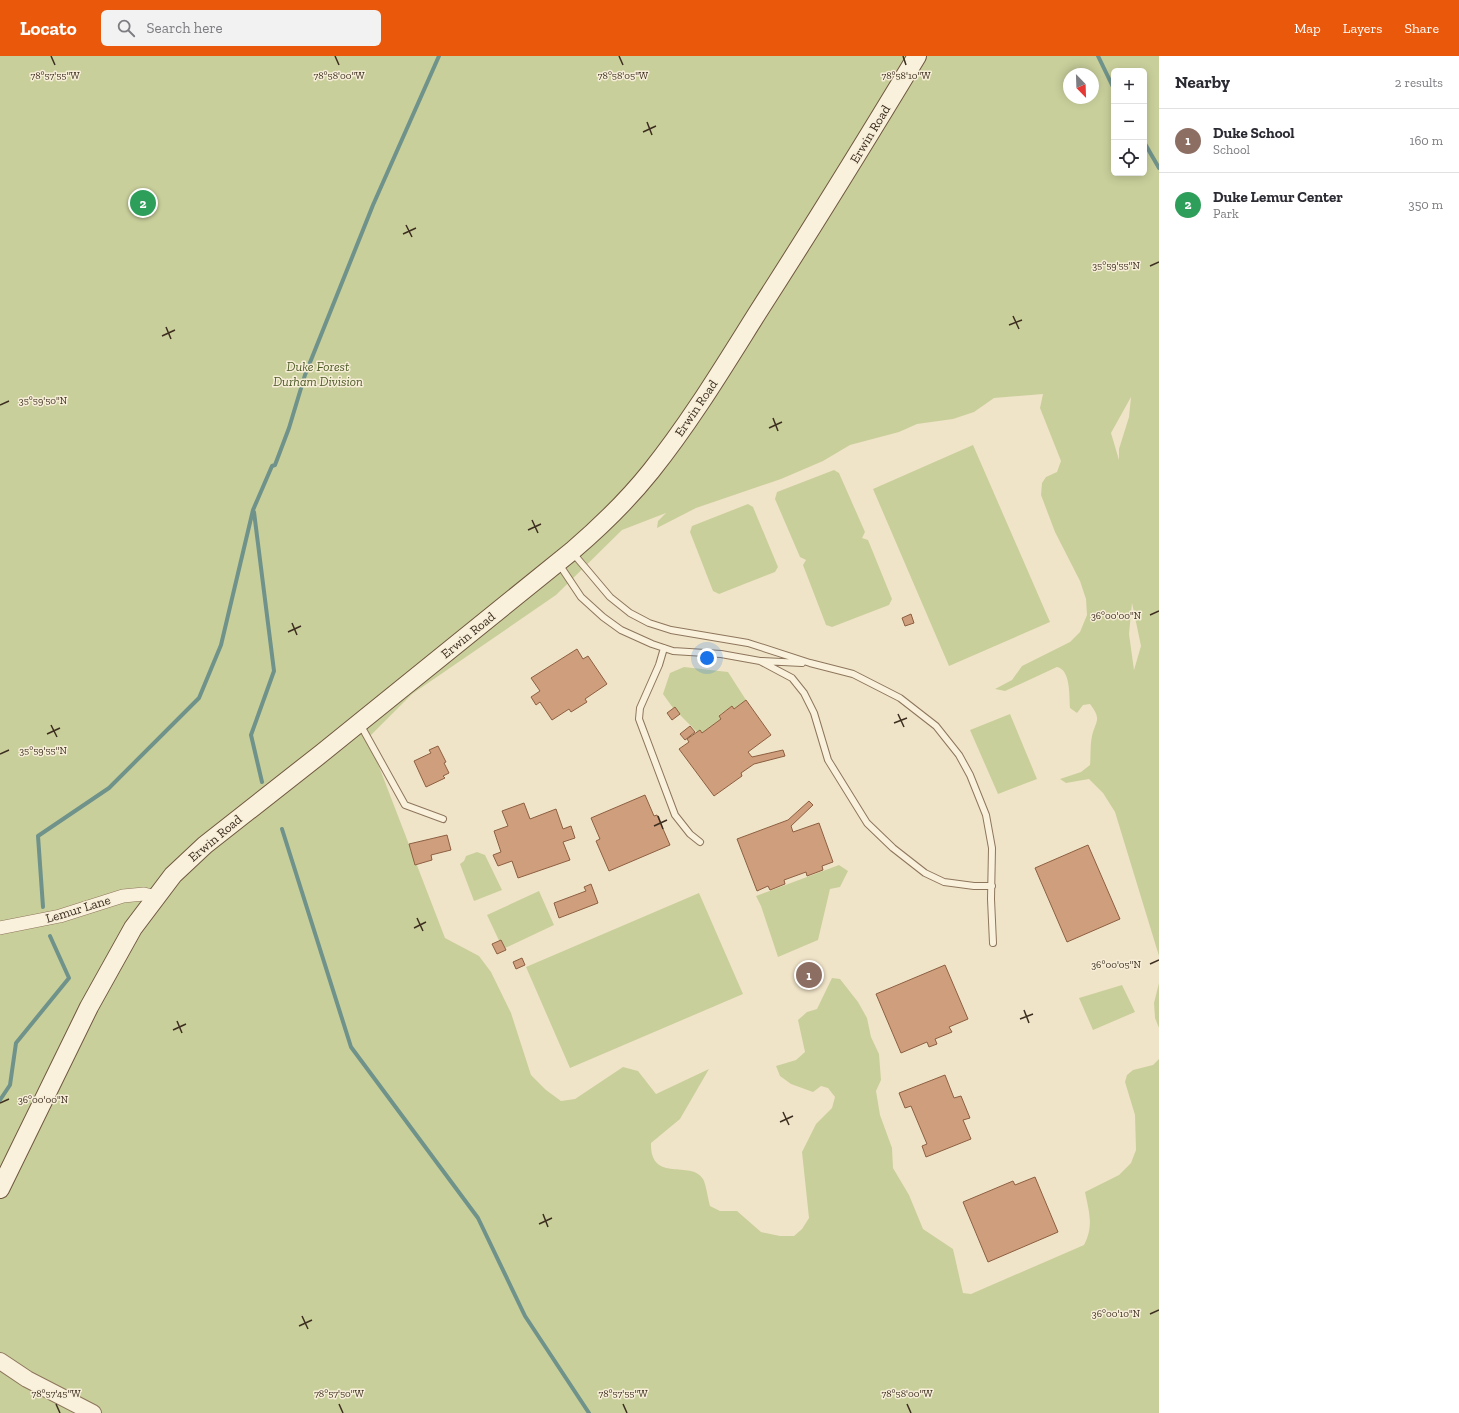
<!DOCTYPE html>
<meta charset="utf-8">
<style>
:root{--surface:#fff;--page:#f2f2f3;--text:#2b2b33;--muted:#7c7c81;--line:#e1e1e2;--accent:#ea580c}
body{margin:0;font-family:"Zilla Slab",serif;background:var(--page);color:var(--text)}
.controls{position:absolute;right:12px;top:12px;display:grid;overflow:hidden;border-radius:6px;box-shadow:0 2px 10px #0003}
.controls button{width:36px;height:36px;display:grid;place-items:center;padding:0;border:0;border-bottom:1px solid var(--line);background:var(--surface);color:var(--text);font:20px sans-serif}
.compass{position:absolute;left:1063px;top:12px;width:36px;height:36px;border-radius:50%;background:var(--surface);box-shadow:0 2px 10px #0003;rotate:157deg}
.you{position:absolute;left:707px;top:602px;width:14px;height:14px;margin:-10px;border:3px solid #fff;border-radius:50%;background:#1a73e8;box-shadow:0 0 0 6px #1a73e833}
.badge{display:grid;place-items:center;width:26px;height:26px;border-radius:50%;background:var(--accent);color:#fff;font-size:13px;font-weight:700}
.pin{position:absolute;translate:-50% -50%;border:2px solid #fff;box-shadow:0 1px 4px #0006}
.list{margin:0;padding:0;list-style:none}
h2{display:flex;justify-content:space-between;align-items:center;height:52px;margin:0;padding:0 16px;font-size:17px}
h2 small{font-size:13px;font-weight:400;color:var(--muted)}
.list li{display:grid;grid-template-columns:26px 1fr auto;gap:12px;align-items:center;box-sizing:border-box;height:64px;padding:0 16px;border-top:1px solid var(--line)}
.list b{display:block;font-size:15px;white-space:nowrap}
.list p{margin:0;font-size:13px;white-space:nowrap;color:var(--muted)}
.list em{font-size:13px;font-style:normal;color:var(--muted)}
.icon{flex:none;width:22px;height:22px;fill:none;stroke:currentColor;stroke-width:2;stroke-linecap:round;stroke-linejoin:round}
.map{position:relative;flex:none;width:1159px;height:1357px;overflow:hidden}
header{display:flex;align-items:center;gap:24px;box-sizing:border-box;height:56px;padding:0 20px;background:var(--accent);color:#fff}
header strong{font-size:19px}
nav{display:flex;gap:22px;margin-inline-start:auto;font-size:14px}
.search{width:280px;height:36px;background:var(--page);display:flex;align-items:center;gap:10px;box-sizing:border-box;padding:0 14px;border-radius:6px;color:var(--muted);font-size:15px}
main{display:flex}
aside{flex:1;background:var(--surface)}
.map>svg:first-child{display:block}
.green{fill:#c9cf9b;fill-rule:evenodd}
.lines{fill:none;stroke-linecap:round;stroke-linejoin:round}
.stream{stroke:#6f938a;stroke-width:4}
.building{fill:#cf9f7d;stroke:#8d5f41}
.service-casing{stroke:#8d765c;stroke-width:8}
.minor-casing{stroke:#8d765c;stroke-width:14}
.tertiary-casing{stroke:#8d765c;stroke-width:18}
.secondary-casing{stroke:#6f573f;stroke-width:20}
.service{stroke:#faf1dc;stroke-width:6}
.minor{stroke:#faf1dc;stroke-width:13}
.tertiary{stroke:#faf1dc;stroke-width:16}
.secondary{stroke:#faf1dc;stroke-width:18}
.ticks{fill:none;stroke:#3d2e20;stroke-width:1.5}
.labels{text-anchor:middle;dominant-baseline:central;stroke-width:3;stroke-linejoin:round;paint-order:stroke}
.street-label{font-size:13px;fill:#3d2e20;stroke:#f7eed8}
.park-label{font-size:13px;font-style:italic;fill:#4d5a26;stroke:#f7eed8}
.ticks-label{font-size:10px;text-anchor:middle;fill:#3d2e20;stroke:#f7eed8;stroke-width:3;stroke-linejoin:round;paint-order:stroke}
</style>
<header>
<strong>Locato</strong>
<div class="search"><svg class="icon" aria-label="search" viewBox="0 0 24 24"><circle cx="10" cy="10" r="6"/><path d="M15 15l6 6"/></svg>Search here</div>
<nav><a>Map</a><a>Layers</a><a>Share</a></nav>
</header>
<main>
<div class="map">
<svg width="1159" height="1357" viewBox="0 0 1159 1357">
<rect width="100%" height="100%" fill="#f0e4c8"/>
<path class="green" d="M 0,0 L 1159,0 L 1159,900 L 1115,756 L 1103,737 L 1089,723 L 1066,727 L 1060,723 L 1081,716 L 1090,709 C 1091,700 1090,689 1092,680 C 1096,664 1102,664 1090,648 L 1083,649 L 1077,657 L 1070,652 C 1069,640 1071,614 1057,611 L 1005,635 L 995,633 L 1012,624 L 1022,610 L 1070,586 L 1080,576 L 1087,559 L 1086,543 L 1080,525 L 1055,476 L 1041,439 L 1042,427 L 1046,421 L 1057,416 L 1061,405 L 1040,352 L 1043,338 L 994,342 L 974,356 L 953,363 L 917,368 L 899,376 L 850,389 L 823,405 L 781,423 L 696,452 L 657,472 L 658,465 L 666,457 L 622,474 L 556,539 L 412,638 L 368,682 L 445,882 L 479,900 L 491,916 L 511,957 L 531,1019 L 546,1034 L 561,1045 L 575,1043 L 623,1011 L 638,1015 L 656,1038 L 709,1013 L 680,1063 L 651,1087 C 650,1128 691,1103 703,1123 C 706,1128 708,1143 710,1150 L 720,1155 L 737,1155 L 761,1176 L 780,1180 L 794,1180 L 802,1173 L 809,1162 L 802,1096 L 816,1068 L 832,1052 L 835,1041 L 828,1032 L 821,1030 L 813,1036 L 791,1028 L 780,1020 L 776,1010 L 796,1004 L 805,996 L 798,964 L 807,956 L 817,953 L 832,922 L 840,923 L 858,946 L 867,962 L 871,981 L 879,998 L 881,1024 L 876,1035 L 880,1059 L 892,1092 L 893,1112 L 909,1139 L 923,1173 L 953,1193 L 963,1237 L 971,1238 L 1084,1189 C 1094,1170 1089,1156 1085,1136 L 1119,1119 L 1131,1107 L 1136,1094 L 1135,1059 L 1125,1026 L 1127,1019 L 1133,1014 L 1153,1009 L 1159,1003 L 1159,972 L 1155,962 L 1154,947 L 1159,927 L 1159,1357 L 0,1357 ZM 1114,15 L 1144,15 L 1144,117 L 1114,117 ZM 1069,18 L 1093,18 L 1093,42 L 1069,42 ZM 1131,341 L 1129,361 L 1119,393 L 1119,404 L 1111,377 ZM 1132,547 L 1141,590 L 1134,614 L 1129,578 Z
M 973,389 L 1050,566 L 949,610 L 873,433 Z
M 834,414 L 839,417 L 865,476 L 862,482 L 868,484 L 892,543 L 889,549 L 832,571 L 826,569 L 803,509 L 806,504 L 800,501 L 775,443 L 777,436 Z
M 748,448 L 753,451 L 778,511 L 775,516 L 719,538 L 713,535 L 690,476 L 692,470 Z
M 684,611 L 728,616 L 746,644 L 734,653 L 732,650 L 719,659 L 721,663 L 702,677 L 700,674 L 697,676 L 673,652 L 663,638 L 670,617 Z
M 1010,658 L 1037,723 L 998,738 L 970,674 Z
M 477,796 L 485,799 L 502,834 L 474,845 L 460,808 L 464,805 L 466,800 Z
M 839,809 L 848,815 L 840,831 L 830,833 L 818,884 L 778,901 L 761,850 L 756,840 Z
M 539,835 L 554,869 L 503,893 L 487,859 Z
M 699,837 L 743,938 L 570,1012 L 526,911 Z
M 1122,929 L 1135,956 L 1093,974 L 1079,942 Z"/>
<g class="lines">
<path class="stream" d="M 1098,0 L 1114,33
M 1144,86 L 1159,112
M 254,456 L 274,615 L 251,679 L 262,726
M 282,773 L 351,991 L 478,1162 L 525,1260 L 589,1357
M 43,851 L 38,780 L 109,732 L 199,642 L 221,589 L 253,454 L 272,410 L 275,409 L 289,372 L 305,319 L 373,149 L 439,0
M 0,1044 L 10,1029 L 16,987 L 69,922 L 50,880"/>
</g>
<path class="building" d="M 911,558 L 914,567 L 905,570 L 902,562 Z
M 577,593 L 583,603 L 588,600 L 607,628 L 585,643 L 587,646 L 571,656 L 569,653 L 552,664 L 540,646 L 536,649 L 531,641 L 540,635 L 531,622 Z
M 746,644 L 771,679 L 748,696 L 752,701 L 783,694 L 785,700 L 754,708 L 741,717 L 742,720 L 714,740 L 679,693 L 689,686 L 687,683 L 700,674 L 702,677 L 721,663 L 719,660 L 732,650 L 734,653 Z
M 675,651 L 680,658 L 672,664 L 667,657 Z
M 690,670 L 695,676 L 685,684 L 680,678 Z
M 438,690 L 446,706 L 444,707 L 449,717 L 443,720 L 445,722 L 426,731 L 414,705 L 431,697 L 429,694 Z
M 645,739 L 654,760 L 657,759 L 670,789 L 609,815 L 596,785 L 600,783 L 591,762 Z
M 809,745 L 813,749 L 791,770 L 793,776 L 819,767 L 833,806 L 822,810 L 823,814 L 807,820 L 806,816 L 784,824 L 785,828 L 770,834 L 768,830 L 757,835 L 737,783 L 788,764 Z
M 524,747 L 530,763 L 556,753 L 563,773 L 571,770 L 575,782 L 563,786 L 570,804 L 518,822 L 512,805 L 498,810 L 493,799 L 501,796 L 494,775 L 508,770 L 502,755 Z
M 447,779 L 451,794 L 431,799 L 432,804 L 415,809 L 409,788 Z
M 1088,789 L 1120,863 L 1067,886 L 1035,812 Z
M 591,828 L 598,847 L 559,862 L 554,847 L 586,835 L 584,831 Z
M 501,884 L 506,894 L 497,898 L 492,888 Z
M 522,902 L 525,909 L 516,913 L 513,906 Z
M 945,909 L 968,963 L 949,971 L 952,976 L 935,983 L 937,988 L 929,991 L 927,986 L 901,997 L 876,938 Z
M 945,1019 L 954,1042 L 961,1040 L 970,1062 L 963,1064 L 971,1083 L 926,1101 L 922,1090 L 927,1088 L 911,1050 L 905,1052 L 899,1037 Z
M 1035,1121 L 1058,1176 L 988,1206 L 963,1146 L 1013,1125 L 1015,1129 Z"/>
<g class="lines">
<g class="service-casing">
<path id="service" d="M 572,496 L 610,541 L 630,557 L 649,567 L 671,574 L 748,587 L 810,607 L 853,618 L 900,642 L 936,670 L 959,699 L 970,719 L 986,759 L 992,792 L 991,843 L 993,887
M 559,508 L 581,541 L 603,561 L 621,574 L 652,588 L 673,595 L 721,598 L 760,605 L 792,622 L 804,637 L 814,657 L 828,704 L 867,767 L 893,792 L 925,817 L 944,826 L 974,830 L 992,830
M 664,592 L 659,609 L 640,652 L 639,663 L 675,759 L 690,778 L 700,786
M 762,605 L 802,607
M 360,668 L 405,749 L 443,763"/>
</g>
<g class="minor-casing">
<path id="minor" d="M 0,872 L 60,860 L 123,840 L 144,838 L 156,841"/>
</g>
<g class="tertiary-casing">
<path id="tertiary" d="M 0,1305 L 27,1323 L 93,1357"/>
</g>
<g class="secondary-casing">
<path id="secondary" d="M 0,1133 L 89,951 L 133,872 L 173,819 L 205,789 L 322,697 L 572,495 C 600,471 627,445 651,415 C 691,365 724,310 758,256 C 812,172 865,86 917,0"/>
</g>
<use href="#service" class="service"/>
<use href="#minor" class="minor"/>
<use href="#tertiary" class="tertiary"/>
<use href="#secondary" class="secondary"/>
</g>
<path class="ticks" d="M 51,0 L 55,9M 335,0 L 339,9M 619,0 L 623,9M 903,0 L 906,9M 647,66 L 652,79M 643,76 L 656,70M 406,169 L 412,181M 403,178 L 416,172M 1150,210 L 1159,206M 1013,260 L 1019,273M 1009,269 L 1022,264M 166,271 L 171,283M 162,280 L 175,274M 0,349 L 9,345M 773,362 L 778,375M 769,372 L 782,366M 532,464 L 538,477M 528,474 L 541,468M 1150,559 L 1159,555M 292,567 L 297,579M 288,576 L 301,570M 898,658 L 904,671M 894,667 L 907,662M 51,669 L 57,681M 47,678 L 60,672M 0,698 L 9,694M 658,760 L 663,773M 654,770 L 667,764M 417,862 L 423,875M 414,872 L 426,866M 1150,908 L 1159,904M 1024,954 L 1029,967M 1020,963 L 1033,958M 177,965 L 182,977M 173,974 L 186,968M 0,1047 L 9,1043M 783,1056 L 789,1069M 780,1066 L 793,1060M 543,1158 L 548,1171M 539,1168 L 552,1162M 1150,1258 L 1159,1254M 302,1260 L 308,1273M 299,1270 L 312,1264M 56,1348 L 60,1357M 339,1348 L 343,1357M 623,1348 L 627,1357M 907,1348 L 911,1357"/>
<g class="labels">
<g class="street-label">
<text transform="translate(870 78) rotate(-59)">Erwin Road</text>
<text transform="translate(696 352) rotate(-56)">Erwin Road</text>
<text transform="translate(468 579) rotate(-39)">Erwin Road</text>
<text transform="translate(215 782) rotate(-40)">Erwin Road</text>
<text transform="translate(78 853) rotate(-17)">Lemur Lane</text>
</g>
<g class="park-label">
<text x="318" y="310">Duke Forest<tspan x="318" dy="15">Durham Division</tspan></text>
</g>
</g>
<g class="ticks-label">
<text x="55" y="23">78°57'55"W</text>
<text x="339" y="23">78°58'00"W</text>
<text x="623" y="23">78°58'05"W</text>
<text x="906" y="23">78°58'10"W</text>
<text x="1116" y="213">35°59'55"N</text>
<text x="43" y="348">35°59'50"N</text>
<text x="1116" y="563">36°00'00"N</text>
<text x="43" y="698">35°59'55"N</text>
<text x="1116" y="912">36°00'05"N</text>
<text x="43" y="1047">36°00'00"N</text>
<text x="1116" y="1261">36°00'10"N</text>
<text x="56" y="1341">78°57'45"W</text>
<text x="339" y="1341">78°57'50"W</text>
<text x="623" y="1341">78°57'55"W</text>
<text x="907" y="1341">78°58'00"W</text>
</g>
</svg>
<div class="controls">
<button>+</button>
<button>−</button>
<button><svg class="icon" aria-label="locate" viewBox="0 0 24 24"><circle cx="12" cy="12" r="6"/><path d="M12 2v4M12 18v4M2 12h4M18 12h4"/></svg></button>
</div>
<svg class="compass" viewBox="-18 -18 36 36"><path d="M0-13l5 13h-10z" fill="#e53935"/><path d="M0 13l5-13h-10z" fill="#7c7c81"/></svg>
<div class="you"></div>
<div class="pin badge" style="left:809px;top:919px;background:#8d6e63">1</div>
<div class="pin badge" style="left:143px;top:147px;background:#2e9e5b">2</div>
</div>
<aside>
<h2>Nearby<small>2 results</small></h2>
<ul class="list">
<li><span class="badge" style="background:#8d6e63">1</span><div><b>Duke School</b><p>School</p></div><em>160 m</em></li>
<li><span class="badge" style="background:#2e9e5b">2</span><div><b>Duke Lemur Center</b><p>Park</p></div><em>350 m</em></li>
</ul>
</aside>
</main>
